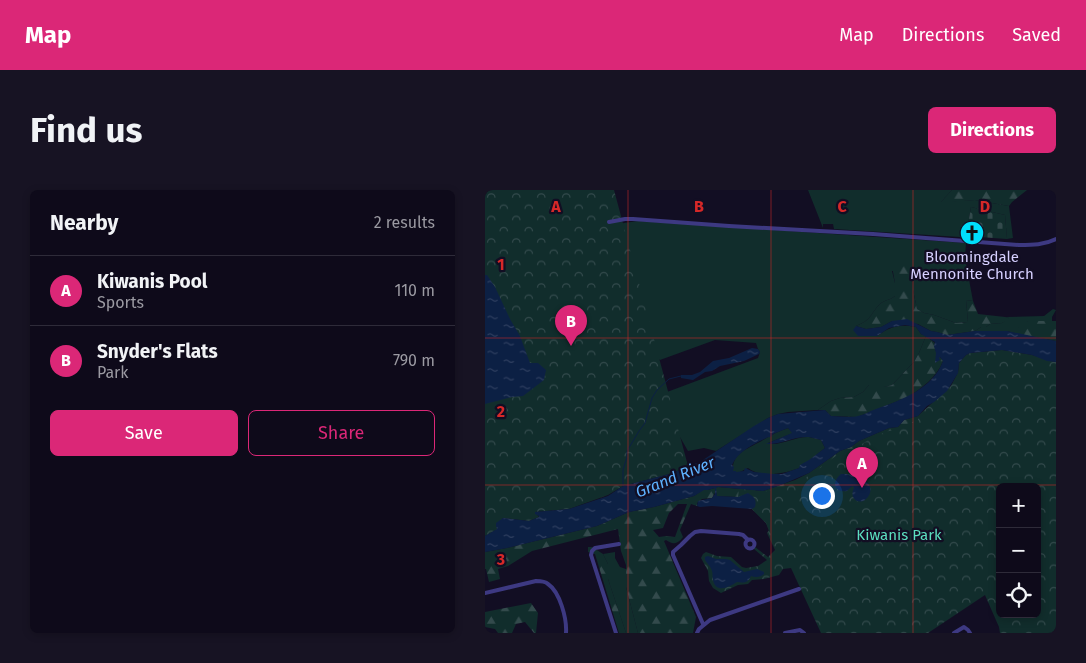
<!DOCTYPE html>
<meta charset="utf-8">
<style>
:root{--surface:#0e0a1a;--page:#171323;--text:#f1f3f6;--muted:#9b9aa2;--line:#2e2b39;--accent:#db2777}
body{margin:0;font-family:"Fira Sans",sans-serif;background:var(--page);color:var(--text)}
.controls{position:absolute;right:15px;bottom:15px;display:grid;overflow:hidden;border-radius:8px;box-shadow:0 2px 8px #0003}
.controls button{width:45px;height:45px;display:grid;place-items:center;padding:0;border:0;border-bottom:1px solid var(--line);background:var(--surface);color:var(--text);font:25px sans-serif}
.you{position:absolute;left:336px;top:305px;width:18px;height:18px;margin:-12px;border:4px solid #fff;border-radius:50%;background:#1a73e8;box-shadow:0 0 0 8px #1a73e833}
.badge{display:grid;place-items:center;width:32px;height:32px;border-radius:50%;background:var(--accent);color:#fff;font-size:16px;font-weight:700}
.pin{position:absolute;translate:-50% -41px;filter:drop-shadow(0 1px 2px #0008)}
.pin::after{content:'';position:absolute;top:26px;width:18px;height:15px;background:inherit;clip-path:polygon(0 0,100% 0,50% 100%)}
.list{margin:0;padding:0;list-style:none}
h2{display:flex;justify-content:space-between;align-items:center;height:65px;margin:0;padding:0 20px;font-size:21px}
h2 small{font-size:16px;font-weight:400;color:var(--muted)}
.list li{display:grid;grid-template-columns:32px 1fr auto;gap:15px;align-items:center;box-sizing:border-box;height:70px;padding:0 20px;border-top:1px solid var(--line)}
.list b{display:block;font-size:19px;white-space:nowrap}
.list p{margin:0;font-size:16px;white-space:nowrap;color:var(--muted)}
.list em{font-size:16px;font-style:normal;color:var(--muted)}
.actions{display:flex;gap:10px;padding:15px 20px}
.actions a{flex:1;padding:11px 0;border:1px solid var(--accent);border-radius:8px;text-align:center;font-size:18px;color:var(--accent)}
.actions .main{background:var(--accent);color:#fff}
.icon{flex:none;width:28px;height:28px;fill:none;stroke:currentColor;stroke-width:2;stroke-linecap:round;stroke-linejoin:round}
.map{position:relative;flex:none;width:571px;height:443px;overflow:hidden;border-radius:8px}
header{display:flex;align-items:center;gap:30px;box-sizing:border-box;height:70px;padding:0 25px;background:var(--accent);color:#fff}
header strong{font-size:24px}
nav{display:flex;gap:28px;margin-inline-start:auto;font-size:18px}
.intro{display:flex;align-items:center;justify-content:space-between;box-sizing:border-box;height:120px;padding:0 30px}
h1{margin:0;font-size:35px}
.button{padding:12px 22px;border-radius:8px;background:var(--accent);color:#fff;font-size:18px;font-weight:700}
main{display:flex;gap:30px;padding:0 30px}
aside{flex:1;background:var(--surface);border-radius:8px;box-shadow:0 2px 8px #0003}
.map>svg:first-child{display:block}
.green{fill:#112d2c}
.forest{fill:url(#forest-firs);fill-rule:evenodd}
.cemetery{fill:url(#cemetery-stones)}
.park{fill:url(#park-crowns);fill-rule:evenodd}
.water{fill:url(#water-ripples);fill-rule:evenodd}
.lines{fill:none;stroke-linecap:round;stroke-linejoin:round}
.stream{stroke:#0c2044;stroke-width:1}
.minor{stroke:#3d3982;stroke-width:4}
.grid{fill:none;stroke:#d62828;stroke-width:1;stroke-opacity:0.55}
.labels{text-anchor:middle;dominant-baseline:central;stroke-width:4.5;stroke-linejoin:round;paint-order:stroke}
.poi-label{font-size:15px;fill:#d6d0ff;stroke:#120e23}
.park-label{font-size:15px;fill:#5cdfc0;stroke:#120e23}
.water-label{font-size:16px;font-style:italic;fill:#5eb2ff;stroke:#120e23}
.grid-label{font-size:16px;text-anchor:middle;font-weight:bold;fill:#d62828;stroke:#120e23;stroke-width:4.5;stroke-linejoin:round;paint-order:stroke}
</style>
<header>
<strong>Map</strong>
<nav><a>Map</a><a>Directions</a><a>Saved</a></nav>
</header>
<div class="intro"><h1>Find us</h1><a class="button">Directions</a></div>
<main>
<aside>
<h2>Nearby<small>2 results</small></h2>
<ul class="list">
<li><span class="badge">A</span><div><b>Kiwanis Pool</b><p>Sports</p></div><em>110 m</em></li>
<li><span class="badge">B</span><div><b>Snyder's Flats</b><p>Park</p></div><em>790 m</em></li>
</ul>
<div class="actions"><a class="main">Save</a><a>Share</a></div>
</aside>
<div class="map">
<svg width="571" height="443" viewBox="0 0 571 443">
<defs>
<pattern id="forest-firs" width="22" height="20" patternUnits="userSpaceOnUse" patternTransform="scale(1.25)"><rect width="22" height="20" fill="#112d2c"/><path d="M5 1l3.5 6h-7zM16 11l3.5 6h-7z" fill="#334a4c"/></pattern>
<pattern id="cemetery-stones" width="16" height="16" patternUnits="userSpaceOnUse" patternTransform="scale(1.25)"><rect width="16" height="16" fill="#112d2c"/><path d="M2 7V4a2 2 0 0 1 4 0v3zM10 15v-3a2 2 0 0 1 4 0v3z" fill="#334a4c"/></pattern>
<pattern id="park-crowns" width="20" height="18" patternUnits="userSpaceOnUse" patternTransform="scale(1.25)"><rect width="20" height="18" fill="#112d2c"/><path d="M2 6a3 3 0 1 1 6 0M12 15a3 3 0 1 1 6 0" fill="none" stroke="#334a4c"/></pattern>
<pattern id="water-ripples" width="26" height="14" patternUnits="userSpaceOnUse" patternTransform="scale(1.25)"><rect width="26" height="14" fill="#0c2044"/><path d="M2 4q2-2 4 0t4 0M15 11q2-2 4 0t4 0" fill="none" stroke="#2f3f60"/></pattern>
</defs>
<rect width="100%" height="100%" fill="#120e23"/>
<path class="green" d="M 0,0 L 125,35 L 153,31 L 481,53 L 480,68 L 488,111 L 481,110 L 483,132 L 471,133 L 449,125 L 439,123 L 432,119 L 428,100 L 428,81 L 407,81 L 410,93 L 410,106 C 406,110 399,110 395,114 C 385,124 387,130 371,136 L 392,146 C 406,136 415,134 431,137 L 436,144 L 441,146 L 434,163 L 429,172 L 407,195 L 400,197 L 384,195 L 378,202 L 369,207 L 355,208 L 346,211 L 333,220 L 303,222 L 293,224 L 283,228 L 231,261 L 219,258 L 203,261 L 195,247 L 181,214 L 182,202 L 273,168 L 275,162 L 273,159 L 271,153 L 230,150 L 175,170 Z
M 323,0 L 467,0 L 456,12 L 490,10 L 524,16 L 528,48 L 522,49 L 520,25 L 486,17 L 481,46 L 475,47 L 349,39 L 348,34 L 338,34 L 338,38 Z
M 568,119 L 571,120 L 567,127 L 567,131 L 543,131 L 533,138 L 533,144 L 522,141 L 490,141 L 496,137 L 501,137 L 505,134 L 517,133 L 524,128 L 520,127 L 559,126 Z
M 303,238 L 308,243 L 283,253 C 293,257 311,246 324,247 C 328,248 332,249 336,250 L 340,258 C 332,264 322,274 314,278 C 300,284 275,288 263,278 L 253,283 L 248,281 C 246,263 265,258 278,250 C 286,245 294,241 303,238 Z
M 130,362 L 130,368 L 135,377 L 141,379 L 141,397 L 153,443 L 141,443 L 123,389 L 123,374 L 118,364 Z"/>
<path class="forest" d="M 467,0 L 542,0 L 527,12 L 524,16 L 490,10 L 455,13 Z
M 413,73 L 422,73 L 427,74 L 428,100 L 432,119 L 439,123 L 449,125 L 471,133 L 483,132 L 481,110 L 488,111 L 493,124 L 520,127 L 524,128 L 523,130 L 517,133 L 505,134 L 501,137 L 496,137 L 490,141 L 462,145 L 452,142 L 446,141 L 433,134 L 407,131 L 396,137 L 381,139 L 371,136 C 387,130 385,124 395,114 C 399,110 406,110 410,106 L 410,93 L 407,76 Z
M 543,131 L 571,131 L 571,151 L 533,144 L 533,138 L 535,133 Z
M 441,146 L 450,153 C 448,162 455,166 458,171 C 452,187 437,198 423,207 L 372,227 L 346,226 L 340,220 L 333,220 L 346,211 L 355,208 L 369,207 L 378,202 L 384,195 L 393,193 L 400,197 L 407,195 L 429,172 L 434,163 Z
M 571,172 L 552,297 L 515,297 L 443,443 L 284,341 L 281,333 L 267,319 L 270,317 L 253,307 L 232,306 L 231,301 L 227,308 L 217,309 L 212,313 L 212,316 L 206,314 L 195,340 L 198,347 C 193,354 188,355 181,350 L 179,351 L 211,427 L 208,443 L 153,443 L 141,397 L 141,375 L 136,361 L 133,339 L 47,361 L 23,376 L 13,379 L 15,389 L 4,392 L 1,379 L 0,379 L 0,362 L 22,358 L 112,336 L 144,322 L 169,317 L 209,306 L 218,300 L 223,300 L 233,297 L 278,301 L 310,290 L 324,283 L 355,261 L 366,257 L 374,251 L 404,238 L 413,237 L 419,230 L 433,226 L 466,196 L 473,183 ZM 193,314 L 202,314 L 190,347 L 181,346 L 174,347 L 168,340 L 178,338 L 184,323 Z
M 103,357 L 107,357 L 118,364 L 123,374 L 123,389 L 141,443 L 134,443 L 110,364 L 103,362 Z
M 46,413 L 53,423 L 51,443 L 49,443 L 40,432 L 31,434 L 27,443 L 13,443 L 10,439 L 0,437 L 0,422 Z"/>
<path class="cemetery" d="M 486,17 L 520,25 L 522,49 L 481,46 Z"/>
<path class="park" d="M 0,0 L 129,0 L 203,276 L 188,283 L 138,296 L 123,305 L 84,319 L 50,322 L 54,327 L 44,331 L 18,328 L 13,339 L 0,346 Z
M 517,160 L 547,165 L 562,170 L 571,172 L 571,443 L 515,443 L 514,437 L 500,405 L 443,443 L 336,443 L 306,378 L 298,379 L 294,385 L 279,389 L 267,390 L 263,394 L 253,395 L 236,403 L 228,398 L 224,391 L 223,381 L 216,368 L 218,364 L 221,362 L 232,366 L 246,367 L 257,377 L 261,378 L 273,376 L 282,370 L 269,359 L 270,357 L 283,367 L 290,360 L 282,343 L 284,340 L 281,333 L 267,319 L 270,316 L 263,303 L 253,307 L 254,299 L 270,300 L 273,304 L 311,293 L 330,282 L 352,265 L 367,260 L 390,246 L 404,241 L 413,240 L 419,235 L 433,230 L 433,226 L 466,196 L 473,183 L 474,173 L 481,165 L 485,163 ZM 515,297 L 552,297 L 552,424 L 515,424 Z"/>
<path class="water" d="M 0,85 L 2,85 L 10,97 L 25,129 L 35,146 L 45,173 L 53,173 L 61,180 L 59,190 L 38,206 L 27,207 L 0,214 Z
M 422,129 L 446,141 L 452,142 L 462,145 L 490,141 L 522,141 L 571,151 L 571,172 L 562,171 L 547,165 L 517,160 L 485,163 L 481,165 L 474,173 L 473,183 L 462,201 L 449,212 L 442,216 L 433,226 L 419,230 L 413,237 L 404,238 L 374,251 L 366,257 L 355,261 L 324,283 L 296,295 L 278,301 L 233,297 L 231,298 L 232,306 L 253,307 L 263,303 C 269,307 272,309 270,317 L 267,319 L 227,316 L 215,317 L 212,316 L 213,311 L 227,308 L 230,304 L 230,298 L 223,300 L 219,300 L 209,306 L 169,317 L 144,322 L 112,336 L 22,358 L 0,362 L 0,346 L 12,339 L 11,336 L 11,333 L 18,328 L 44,331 L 54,327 L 54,326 L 50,324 L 50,322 L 84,319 L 123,306 L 138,296 L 188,283 L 203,276 L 215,272 L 269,236 L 283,228 L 293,224 L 340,220 L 346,226 C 354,226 365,228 373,226 C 379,225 385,221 391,219 C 416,210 448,199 458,171 L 455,167 L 454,168 L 455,170 L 450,173 L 451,163 L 449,156 L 450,152 L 436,144 L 431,137 L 420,135 L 404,138 L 392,146 L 373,146 L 368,140 L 371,136 L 381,139 L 396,137 L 407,131 ZM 303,238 L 307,243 L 281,254 C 295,255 309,246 324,247 C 328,248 332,249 336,250 L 340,258 L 324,270 L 315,275 L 314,278 L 297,284 L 288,284 L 269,282 L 260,278 L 259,281 L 251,282 L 251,281 L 248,281 L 249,277 L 247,275 C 252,263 264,257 275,251 C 280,249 281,247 286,247 L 288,244 Z
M 267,158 L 273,159 L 275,162 L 274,164 L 259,171 L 235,176 L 227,181 L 220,182 L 208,190 L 196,188 L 196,185 L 207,185 L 215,182 L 228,171 L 244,168 Z
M 356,284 C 367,283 389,289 385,303 C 384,306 382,308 380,310 C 372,315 364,307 369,298 L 368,296 L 366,297 L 362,301 C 349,303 346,292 356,284 Z
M 223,366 L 231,369 L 241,369 L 245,370 L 259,382 L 272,379 L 279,382 L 279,384 C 276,387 271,388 266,386 C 263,393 259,393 252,392 C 244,397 231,404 228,390 C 227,387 228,384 227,381 C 226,377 222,373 220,370 L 220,367 Z"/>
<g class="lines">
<path class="stream" d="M 138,296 L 138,280 L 142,267 L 142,261 L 154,241 L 160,233 L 167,208 L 172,200 L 184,189 L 196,186"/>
<path class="minor" d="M 124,32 L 140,29 L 148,29 L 244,36 L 388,44 L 534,55 C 548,55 559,55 571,49
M260.5 354a4.5 4.5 0 1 1 9 0a4.5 4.5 0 1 1-9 0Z
M 0,403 L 51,391 C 55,391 60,391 63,394 C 75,402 82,429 81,443
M 218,434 L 188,365 L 188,362 L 196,355 L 205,346 L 210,342 L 216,341 L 254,344 L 258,345 L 263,350
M 131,443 L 106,365 L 107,361 L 110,358 L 134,354
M 212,443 L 214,439 L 225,430 L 314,399
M 300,443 L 315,440 L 319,443
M 469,443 L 479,437 L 483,440 L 485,443"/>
</g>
<path class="grid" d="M 143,0 L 143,443M 286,0 L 286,443M 428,0 L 428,443M 0,148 L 571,148M 0,295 L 571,295"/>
<defs>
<g id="church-disc" transform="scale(1.25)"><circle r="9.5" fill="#00defb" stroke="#120e23"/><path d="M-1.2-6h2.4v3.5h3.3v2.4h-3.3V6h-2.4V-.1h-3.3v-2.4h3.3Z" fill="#111"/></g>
</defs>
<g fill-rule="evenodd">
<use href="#church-disc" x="487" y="43"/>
</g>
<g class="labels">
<g class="poi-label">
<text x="487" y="67">Bloomingdale<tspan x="487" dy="17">Mennonite Church</tspan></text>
</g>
<g class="park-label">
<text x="414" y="345">Kiwanis Park</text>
</g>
<g class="water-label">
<text transform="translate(190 287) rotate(-22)">Grand River</text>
</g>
</g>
<g class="grid-label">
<text x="71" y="22">A</text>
<text x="214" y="22">B</text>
<text x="357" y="22">C</text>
<text x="500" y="22">D</text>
<text x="16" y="80">1</text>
<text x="16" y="227">2</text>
<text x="16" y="375">3</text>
</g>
</svg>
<div class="controls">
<button>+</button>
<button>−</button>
<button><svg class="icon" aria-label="locate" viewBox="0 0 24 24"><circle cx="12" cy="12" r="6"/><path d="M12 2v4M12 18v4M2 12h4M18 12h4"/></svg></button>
</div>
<div class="you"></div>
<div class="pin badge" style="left:377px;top:298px">A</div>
<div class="pin badge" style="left:86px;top:156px">B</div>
</div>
</main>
